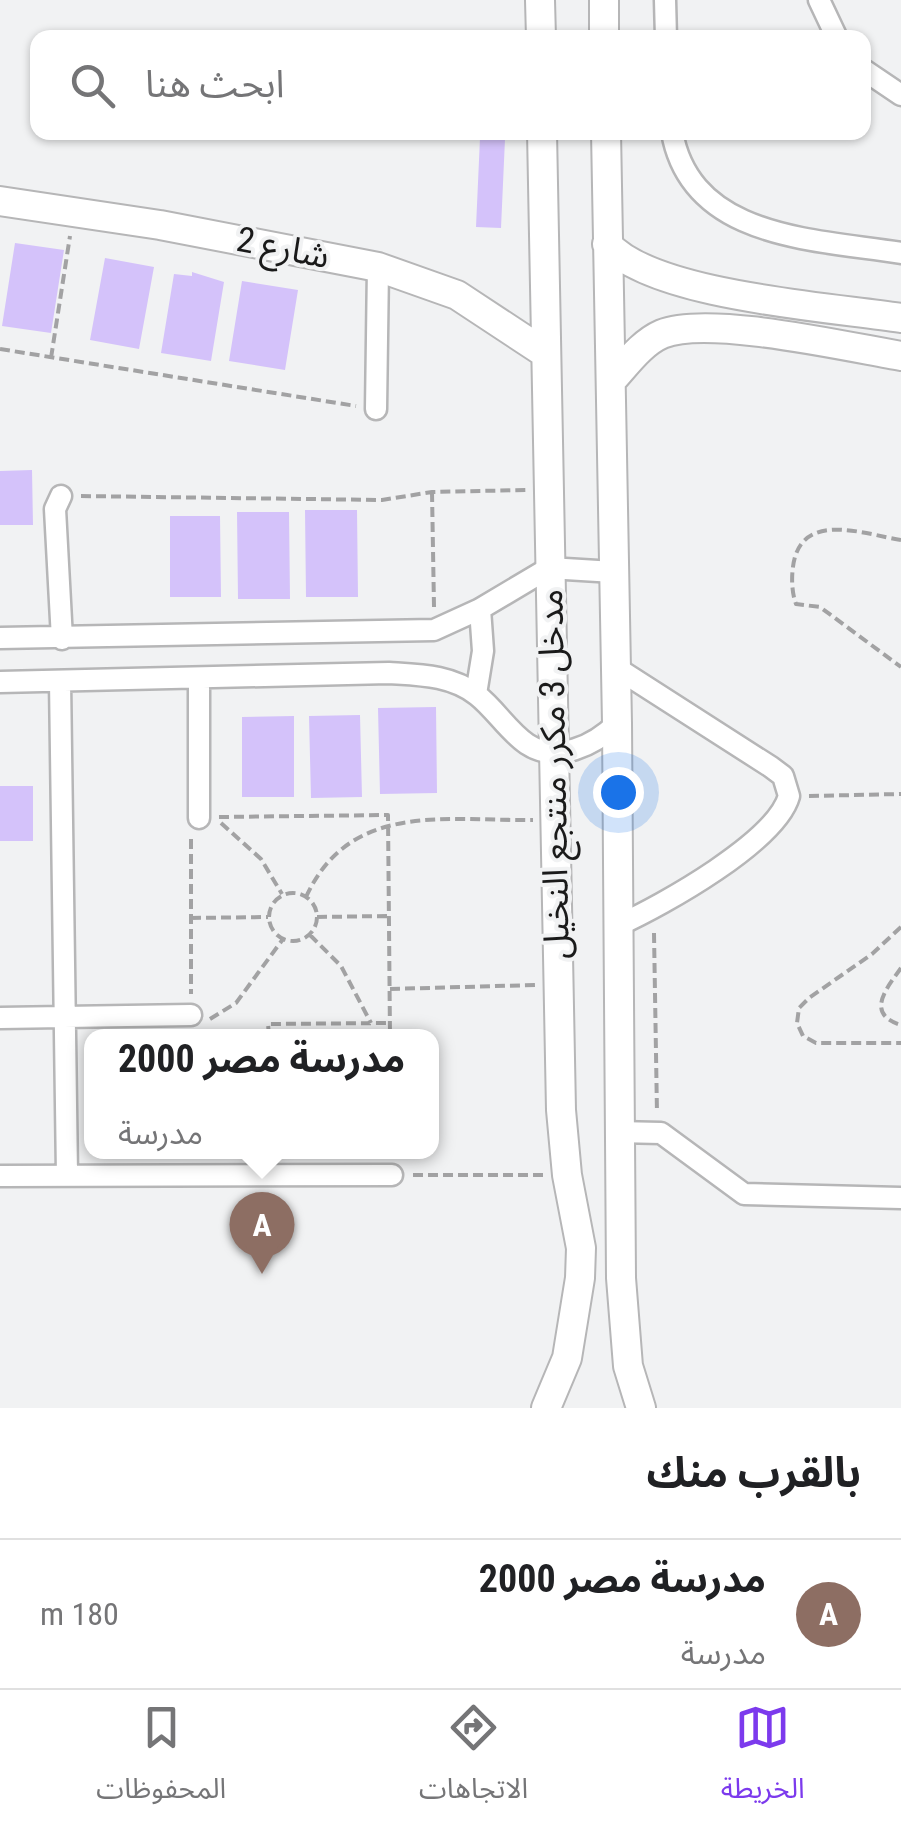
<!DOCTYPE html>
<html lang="ar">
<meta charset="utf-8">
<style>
:root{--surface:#fff;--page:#f6f6f6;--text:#202124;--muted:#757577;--line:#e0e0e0;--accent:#7c3aed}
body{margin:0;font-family:"Roboto Condensed","Noto Sans Arabic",sans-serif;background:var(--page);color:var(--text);direction:rtl}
.you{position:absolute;left:618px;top:792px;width:35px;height:35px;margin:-25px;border:8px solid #fff;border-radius:50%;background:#1a73e8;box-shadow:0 0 0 15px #1a73e833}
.badge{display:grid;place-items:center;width:65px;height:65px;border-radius:50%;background:var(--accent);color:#fff;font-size:32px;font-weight:700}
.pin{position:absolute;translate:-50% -82px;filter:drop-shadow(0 2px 5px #0008)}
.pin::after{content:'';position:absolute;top:52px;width:35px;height:30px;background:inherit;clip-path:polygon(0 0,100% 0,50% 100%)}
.popup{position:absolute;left:84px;top:1029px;width:355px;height:130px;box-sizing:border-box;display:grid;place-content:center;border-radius:20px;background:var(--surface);filter:drop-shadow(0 2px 8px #0005);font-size:32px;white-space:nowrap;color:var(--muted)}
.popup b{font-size:38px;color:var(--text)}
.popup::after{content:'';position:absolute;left:50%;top:100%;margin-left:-20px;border:20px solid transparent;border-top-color:var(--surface)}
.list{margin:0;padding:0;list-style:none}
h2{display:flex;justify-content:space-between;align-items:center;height:130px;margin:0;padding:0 40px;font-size:42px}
h2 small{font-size:32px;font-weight:400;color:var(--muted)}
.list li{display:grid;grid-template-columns:65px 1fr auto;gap:30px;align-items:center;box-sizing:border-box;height:150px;padding:0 40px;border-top:2px solid var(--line)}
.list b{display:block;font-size:38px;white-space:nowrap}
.list p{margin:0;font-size:32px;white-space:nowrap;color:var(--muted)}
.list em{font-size:32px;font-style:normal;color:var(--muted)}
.icon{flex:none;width:55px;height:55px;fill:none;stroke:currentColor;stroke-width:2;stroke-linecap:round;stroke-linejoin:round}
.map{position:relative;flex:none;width:901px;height:1408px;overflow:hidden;direction:ltr}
.search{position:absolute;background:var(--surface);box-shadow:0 2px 8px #0004;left:30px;right:30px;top:30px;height:110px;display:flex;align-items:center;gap:25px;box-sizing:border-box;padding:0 35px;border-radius:20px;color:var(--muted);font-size:38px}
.sheet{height:280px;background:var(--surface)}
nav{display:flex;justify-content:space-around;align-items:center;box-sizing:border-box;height:140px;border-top:2px solid var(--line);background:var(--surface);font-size:28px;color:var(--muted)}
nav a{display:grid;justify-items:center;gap:5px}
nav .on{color:var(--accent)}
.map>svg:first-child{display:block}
.building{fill:#d4c2fa}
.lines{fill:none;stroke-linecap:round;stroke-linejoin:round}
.street-casing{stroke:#b6b6b7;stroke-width:25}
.secondary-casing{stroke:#b6b6b7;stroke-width:32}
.path{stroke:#a2a2a3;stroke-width:4;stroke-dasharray:10 5;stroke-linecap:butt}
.street{stroke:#fff;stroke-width:20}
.secondary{stroke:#fff;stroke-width:28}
.labels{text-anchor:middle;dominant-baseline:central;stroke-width:8;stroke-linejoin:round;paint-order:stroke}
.street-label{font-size:35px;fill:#1a1a1a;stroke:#f1f2f3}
</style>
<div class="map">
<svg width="901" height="1408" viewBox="0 0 901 1408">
<rect width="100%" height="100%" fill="#f1f2f3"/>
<path class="building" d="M 480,138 L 505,139 L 501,228 L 476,227 Z
M 15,243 L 64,250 L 51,333 L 2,326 Z
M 105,258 L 154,267 L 139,349 L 90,340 Z
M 192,272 L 224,282 L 211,361 L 161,353 L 174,274 L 192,276 Z
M 242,281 L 298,290 L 285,370 L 229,361 Z
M 32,470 L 33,525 L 0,525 L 0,471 Z
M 305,510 L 357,510 L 358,597 L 306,597 Z
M 237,512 L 289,512 L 290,599 L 238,599 Z
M 170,516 L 220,516 L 221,597 L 170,597 Z
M 436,707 L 437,793 L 380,794 L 378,708 Z
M 360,715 L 362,797 L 311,798 L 309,716 Z
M 294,716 L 294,797 L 242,797 L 242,717 Z
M 0,786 L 33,786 L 33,841 L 0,841 Z"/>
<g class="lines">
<g class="street-casing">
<path id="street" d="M 665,0 L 666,38
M 819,0 L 837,38
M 864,70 L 901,95
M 672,132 C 691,240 816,239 901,253
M 376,409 L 378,267
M 61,496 L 55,509 L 62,639
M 0,638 L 434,630 L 480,609 L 549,568 L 614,572
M 615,667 L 771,767 L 783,776 L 789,796 C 776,842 663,905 619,925
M 199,678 L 199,818
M 60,681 L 67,1175
M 0,682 L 389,673 C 420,675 451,675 477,695 C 495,709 508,731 527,744 C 557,764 595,745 617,723
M 476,694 L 483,651 L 480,609
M 0,1018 L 191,1015
M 617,1132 L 661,1133 L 744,1194 L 901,1198
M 0,1176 L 392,1175"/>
</g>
<g class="secondary-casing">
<path id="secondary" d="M 540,0 L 541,38
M 604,0 L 604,38
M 542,132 L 561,1110 L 567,1175 L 581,1248 L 580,1278 L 567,1358 L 546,1408
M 606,132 L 617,723 L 621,1278 L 628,1366 L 641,1408
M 0,201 L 160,225 L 378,267 L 457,295 L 545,353
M 607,244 C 653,296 830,307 901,318
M 611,381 C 626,365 641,343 662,334 C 708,315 848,347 901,356"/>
</g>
<path class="path" d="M 0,349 L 356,406
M 51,358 L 70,236
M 432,492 L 434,607
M 81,496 L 382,500 L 432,492 L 526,490
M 901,540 C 868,535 808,512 795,557 C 791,571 791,591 796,604 L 820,607 L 901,667
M 809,796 L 901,794
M 219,817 L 388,815 L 390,1036
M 221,823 L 261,859 L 282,894
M 191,839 L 191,994
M269 917a24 24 0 1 1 48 0a24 24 0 1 1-48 0Z
M 306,897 C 350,801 445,821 533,820
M 317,917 L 387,916
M 191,918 L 268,917
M 901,927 L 872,954 L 809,998 L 799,1008 L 797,1023 L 803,1036 L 816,1043 L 901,1043
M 654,933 L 657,1113
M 310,935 L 341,966 L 371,1023
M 901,968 C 886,989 865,1014 901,1025
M 390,989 L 535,985
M 210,1019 L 236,1003 L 283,939
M 269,1036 L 268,1024 L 390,1023
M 413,1175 L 544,1175"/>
<use href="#street" class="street"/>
<use href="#secondary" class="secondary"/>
</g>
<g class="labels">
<g class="street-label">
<text transform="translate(283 248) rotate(11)">شارع 2</text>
<text transform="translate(554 774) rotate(-91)">مدخل 3 مكرر منتجع النخيل</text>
</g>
</g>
</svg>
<div class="you"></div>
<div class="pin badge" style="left:262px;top:1274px;background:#8d6e63">A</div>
<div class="popup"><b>مدرسة مصر 2000</b>مدرسة</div>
<div class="search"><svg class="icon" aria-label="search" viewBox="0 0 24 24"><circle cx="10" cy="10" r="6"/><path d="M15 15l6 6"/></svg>ابحث هنا</div>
</div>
<section class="sheet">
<h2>بالقرب منك<small></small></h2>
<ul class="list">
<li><span class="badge" style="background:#8d6e63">A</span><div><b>مدرسة مصر 2000</b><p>مدرسة</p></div><em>180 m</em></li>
</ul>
</section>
<nav>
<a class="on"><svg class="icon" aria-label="map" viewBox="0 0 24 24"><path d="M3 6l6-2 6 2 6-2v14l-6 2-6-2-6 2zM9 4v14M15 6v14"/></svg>الخريطة</a>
<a><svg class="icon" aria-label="directions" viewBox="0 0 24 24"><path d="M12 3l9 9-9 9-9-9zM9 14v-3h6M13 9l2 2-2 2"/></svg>الاتجاهات</a>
<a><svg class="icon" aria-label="saved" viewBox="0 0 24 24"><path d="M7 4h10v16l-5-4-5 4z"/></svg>المحفوظات</a>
</nav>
